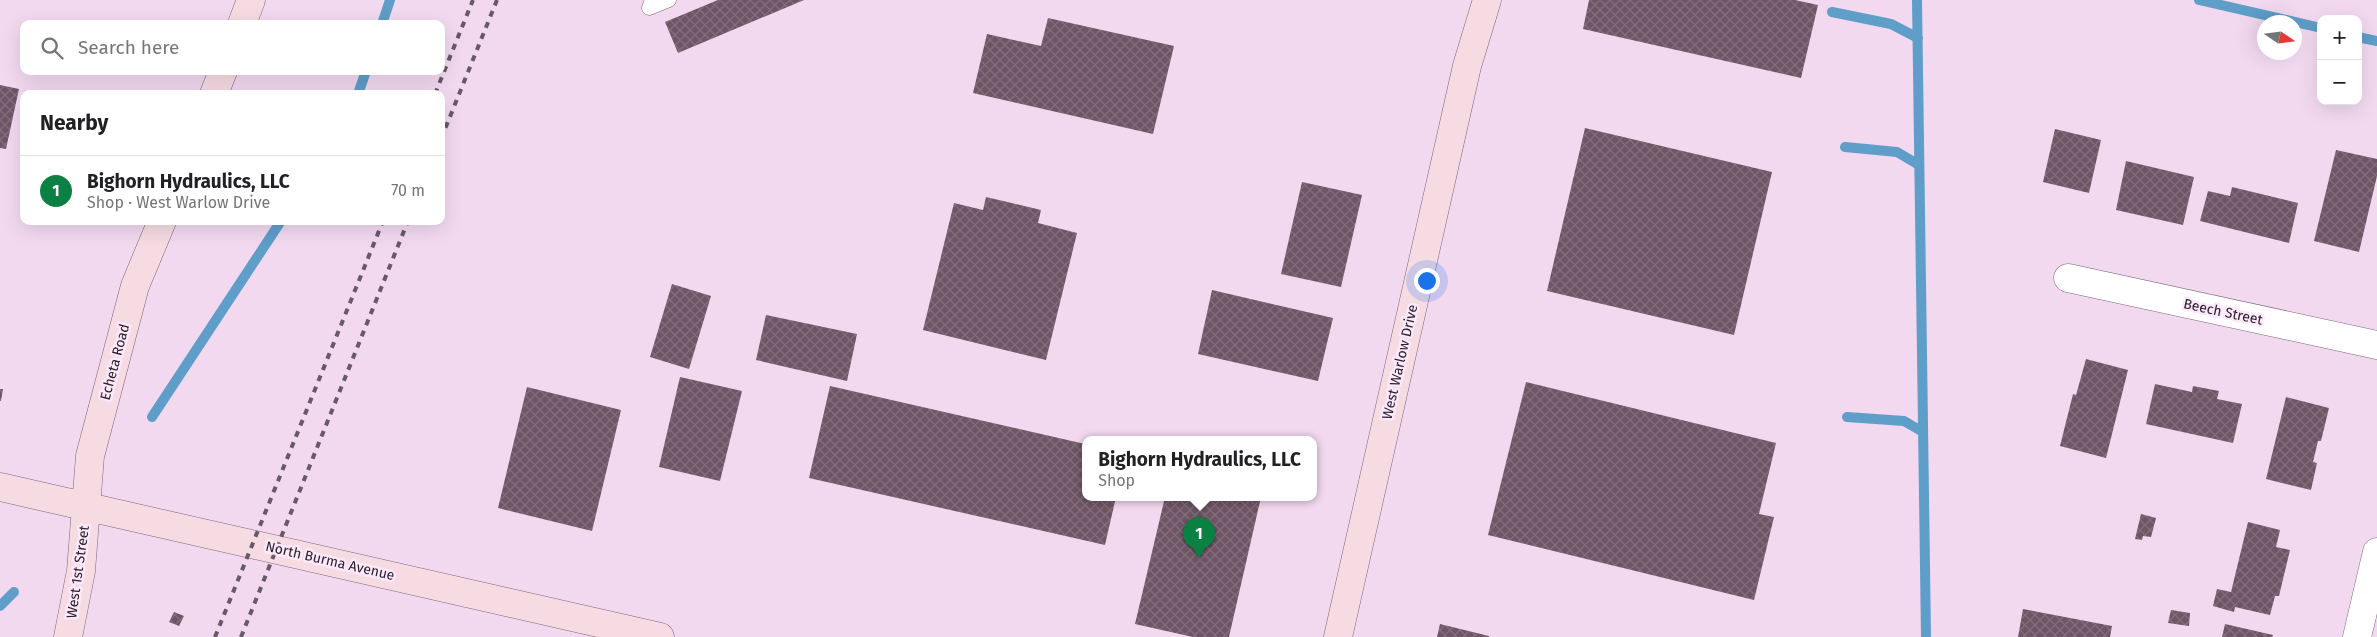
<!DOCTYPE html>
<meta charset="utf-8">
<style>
:root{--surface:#fff;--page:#f6f6f6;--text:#202124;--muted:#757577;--line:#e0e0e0;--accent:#0b8043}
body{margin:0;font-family:"Fira Sans",sans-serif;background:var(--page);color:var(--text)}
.controls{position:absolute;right:15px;top:15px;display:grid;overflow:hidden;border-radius:10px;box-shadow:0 5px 20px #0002}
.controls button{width:45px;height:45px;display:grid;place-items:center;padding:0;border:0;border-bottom:1px solid var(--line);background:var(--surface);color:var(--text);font:25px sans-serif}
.compass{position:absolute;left:2257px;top:15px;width:45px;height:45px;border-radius:50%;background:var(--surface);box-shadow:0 5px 20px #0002;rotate:103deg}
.you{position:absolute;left:1426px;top:280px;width:18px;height:18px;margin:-12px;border:4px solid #fff;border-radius:50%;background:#1a73e8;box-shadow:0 0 0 8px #1a73e833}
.badge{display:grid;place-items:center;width:32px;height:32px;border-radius:50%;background:var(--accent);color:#fff;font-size:16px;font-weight:700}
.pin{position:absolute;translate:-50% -41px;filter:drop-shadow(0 1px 2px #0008)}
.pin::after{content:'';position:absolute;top:26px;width:18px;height:15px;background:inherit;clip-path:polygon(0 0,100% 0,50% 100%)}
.popup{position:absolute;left:1082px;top:436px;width:235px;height:65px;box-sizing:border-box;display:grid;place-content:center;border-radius:10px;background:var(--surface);filter:drop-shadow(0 1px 4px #0005);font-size:16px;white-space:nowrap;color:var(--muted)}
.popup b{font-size:19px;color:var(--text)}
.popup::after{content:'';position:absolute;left:50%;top:100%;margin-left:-10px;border:10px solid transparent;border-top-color:var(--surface)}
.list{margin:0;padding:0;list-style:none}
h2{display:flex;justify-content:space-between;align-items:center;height:65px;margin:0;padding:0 20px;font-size:21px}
h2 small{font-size:16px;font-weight:400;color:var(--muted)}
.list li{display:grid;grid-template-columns:32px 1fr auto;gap:15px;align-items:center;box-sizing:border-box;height:70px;padding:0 20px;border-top:1px solid var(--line)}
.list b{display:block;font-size:19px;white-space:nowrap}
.list p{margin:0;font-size:16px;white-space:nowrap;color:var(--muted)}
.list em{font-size:16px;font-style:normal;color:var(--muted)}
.icon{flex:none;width:28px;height:28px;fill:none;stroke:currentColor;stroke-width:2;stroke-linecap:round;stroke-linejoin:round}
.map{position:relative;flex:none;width:2377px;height:637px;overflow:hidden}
.search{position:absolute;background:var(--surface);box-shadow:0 5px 20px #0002;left:20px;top:20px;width:425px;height:55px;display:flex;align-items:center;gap:12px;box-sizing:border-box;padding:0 18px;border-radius:10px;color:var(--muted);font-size:19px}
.panel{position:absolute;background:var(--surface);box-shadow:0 5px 20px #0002;left:20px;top:90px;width:425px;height:135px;border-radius:10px}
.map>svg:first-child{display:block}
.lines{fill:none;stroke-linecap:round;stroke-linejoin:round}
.stream{stroke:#5e9ec9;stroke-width:10}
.building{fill:url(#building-cross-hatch)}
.lane-casing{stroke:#7b657a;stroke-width:15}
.street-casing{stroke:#7b657a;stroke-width:29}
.secondary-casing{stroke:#7b657a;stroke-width:29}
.lane{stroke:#fff;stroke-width:14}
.street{stroke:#fff;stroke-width:28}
.secondary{stroke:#f7dbe3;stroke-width:28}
.rail{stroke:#675966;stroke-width:4;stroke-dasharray:6 6;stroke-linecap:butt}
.labels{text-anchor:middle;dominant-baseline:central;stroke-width:5;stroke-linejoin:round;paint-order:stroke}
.street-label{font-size:14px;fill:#2a212a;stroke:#fce8fb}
</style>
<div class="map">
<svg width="2377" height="637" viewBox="0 0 2377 637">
<defs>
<pattern id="building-cross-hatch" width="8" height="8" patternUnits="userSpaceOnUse" patternTransform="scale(1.25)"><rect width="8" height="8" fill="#6f5565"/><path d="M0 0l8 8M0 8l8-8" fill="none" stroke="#836f7c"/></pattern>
</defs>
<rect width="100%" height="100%" fill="#f2d9f0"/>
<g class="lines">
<path class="stream" d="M 1917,0 L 1926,637
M 2199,0 L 2321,28
M 1832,12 L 1891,24 L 1918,38
M 382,24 L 390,0
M 2358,37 L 2377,41
M 358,94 L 366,71
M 1845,147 L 1897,152 L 1919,165
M 152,417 L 281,221
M 1847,417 L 1904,421 L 1923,432
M 0,606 L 14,592"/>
</g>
<path class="building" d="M 718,0 L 804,0 L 678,53 L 665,22 Z
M 1589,0 L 1795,0 L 1818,5 L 1801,78 L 1583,29 Z
M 1048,18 L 1174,46 L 1153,134 L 973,93 L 987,34 L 1041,46 Z
M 0,85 L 19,89 L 6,149 L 0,148 Z
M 1585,128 L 1772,172 L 1734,335 L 1547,291 Z
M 2055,129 L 2101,140 L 2089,193 L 2043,182 Z
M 2336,150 L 2377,159 L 2377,176 L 2359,252 L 2314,241 Z
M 2126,161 L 2194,177 L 2183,225 L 2116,210 Z
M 1302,182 L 1362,195 L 1341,287 L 1281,274 Z
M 2232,187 L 2298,203 L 2289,243 L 2200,221 L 2208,191 L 2230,196 Z
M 986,197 L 1041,210 L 1038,223 L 1077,233 L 1046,360 L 923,330 L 954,203 L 983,210 Z
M 672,284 L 711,296 L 689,369 L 650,357 Z
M 1212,290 L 1333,318 L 1318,381 L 1198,354 Z
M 766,315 L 857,334 L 847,381 L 756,360 Z
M 2086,359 L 2128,370 L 2106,458 L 2060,446 L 2073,394 L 2076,395 Z
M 680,377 L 742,391 L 720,481 L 659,467 Z
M 1526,382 L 1776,443 L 1759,514 L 1774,517 L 1754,600 L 1488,535 Z
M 2155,384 L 2192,392 L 2193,386 L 2219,391 L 2217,399 L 2242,404 L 2233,443 L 2146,424 Z
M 830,386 L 1085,444 L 1085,497 L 1116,497 L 1105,545 L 809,478 Z
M 527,387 L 621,410 L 592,531 L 498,508 Z
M 0,389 L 3,389 L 1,401 L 0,401 Z
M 2286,397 L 2329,408 L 2321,441 L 2318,441 L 2313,462 L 2317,463 L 2311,490 L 2266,479 Z
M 1165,497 L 1261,497 L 1229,637 L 1193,637 L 1135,624 Z
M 2141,514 L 2156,518 L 2151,537 L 2143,536 L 2142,540 L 2135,539 Z
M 2248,522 L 2280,530 L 2276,547 L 2290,550 L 2279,596 L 2275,596 L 2270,615 L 2235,607 L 2234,612 L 2213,606 L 2217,589 L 2231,592 Z
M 2023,609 L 2112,626 L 2110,637 L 2018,637 Z
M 2171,610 L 2190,613 L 2189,626 L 2168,623 Z
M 174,612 L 184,616 L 179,626 L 169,622 Z
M 1440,624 L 1489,636 L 1489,637 L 1437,637 Z
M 2225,624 L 2273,635 L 2272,637 L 2222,637 Z"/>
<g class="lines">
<g class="lane-casing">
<path id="lane" d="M 652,0 L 649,8 L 669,0"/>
</g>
<g class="street-casing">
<path id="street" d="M 2068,278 L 2377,345
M 2357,637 L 2377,552"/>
</g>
<g class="secondary-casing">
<path id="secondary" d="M 242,24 L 251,0
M 214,94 L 223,71
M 0,487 L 660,637
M 68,637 L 81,571 L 90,456 L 135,286 L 162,221
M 1338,637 L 1467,66 L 1487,0"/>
</g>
<use href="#lane" class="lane"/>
<use href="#street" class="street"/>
<use href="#secondary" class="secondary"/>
<path class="rail" d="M 435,94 L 473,0
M 441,139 L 497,0
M 215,637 L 383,221
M 241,637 L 408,221"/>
</g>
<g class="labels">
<g class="street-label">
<text transform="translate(2223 312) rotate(12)">Beech Street</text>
<text transform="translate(115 362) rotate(-75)">Echeta Road</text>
<text transform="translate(1400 362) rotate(-77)">West Warlow Drive</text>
<text transform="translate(330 561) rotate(13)">North Burma Avenue</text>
<text transform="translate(78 572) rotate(-82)">West 1st Street</text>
</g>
</g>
</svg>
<div class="controls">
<button>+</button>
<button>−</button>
</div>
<svg class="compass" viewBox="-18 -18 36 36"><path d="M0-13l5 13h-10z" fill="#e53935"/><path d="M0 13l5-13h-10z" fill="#757577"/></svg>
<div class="you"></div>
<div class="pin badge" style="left:1199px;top:558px">1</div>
<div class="popup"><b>Bighorn Hydraulics, LLC</b>Shop</div>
<div class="search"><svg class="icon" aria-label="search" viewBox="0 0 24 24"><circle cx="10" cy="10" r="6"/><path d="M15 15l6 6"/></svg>Search here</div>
<section class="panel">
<h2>Nearby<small></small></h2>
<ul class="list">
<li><span class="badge">1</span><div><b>Bighorn Hydraulics, LLC</b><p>Shop · West Warlow Drive</p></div><em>70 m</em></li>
</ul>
</section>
</div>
